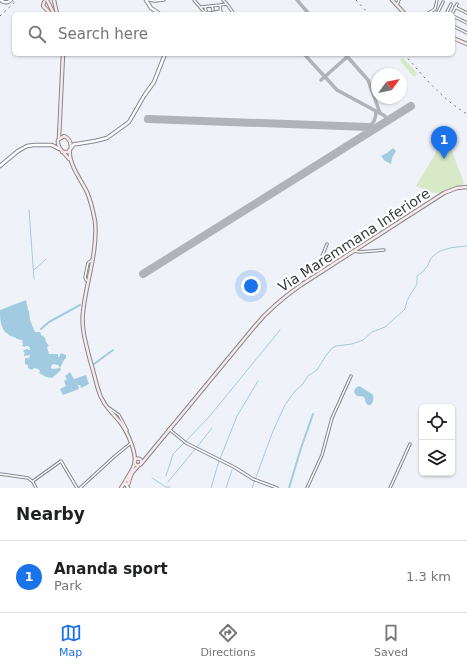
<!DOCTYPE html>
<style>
:root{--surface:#fff;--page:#f6f6f6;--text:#202124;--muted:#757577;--line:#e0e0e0;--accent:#1a73e8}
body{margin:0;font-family:"DejaVu Sans",sans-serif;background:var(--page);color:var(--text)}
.controls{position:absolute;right:12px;bottom:12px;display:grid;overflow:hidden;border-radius:6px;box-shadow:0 1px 3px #0004}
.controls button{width:36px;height:36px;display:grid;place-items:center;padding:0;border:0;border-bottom:1px solid var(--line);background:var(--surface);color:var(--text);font:20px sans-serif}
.compass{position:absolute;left:371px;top:68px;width:36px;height:36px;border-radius:50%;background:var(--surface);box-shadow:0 1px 3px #0004;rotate:57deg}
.you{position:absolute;left:251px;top:286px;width:14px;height:14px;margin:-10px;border:3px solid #fff;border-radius:50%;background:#1a73e8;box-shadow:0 0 0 6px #1a73e833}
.badge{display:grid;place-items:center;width:26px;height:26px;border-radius:50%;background:var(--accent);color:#fff;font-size:13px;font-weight:700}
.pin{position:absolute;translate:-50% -33px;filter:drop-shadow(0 1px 2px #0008)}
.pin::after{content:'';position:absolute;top:21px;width:14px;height:12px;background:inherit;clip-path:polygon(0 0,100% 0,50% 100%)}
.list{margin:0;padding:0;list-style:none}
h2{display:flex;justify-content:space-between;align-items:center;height:52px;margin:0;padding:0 16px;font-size:17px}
h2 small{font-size:13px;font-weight:400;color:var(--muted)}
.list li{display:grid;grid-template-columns:26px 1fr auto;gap:12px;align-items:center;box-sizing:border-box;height:72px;padding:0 16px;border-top:1px solid var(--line)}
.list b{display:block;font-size:15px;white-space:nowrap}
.list p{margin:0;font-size:13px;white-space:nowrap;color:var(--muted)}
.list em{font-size:13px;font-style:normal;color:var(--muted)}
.icon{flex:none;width:22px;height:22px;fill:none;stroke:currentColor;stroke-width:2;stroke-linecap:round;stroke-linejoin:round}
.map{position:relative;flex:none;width:467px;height:488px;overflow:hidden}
.search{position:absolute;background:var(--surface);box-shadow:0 1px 3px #0004;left:12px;right:12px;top:12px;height:44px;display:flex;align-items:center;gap:10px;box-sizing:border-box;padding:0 14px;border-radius:6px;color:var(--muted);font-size:15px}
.sheet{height:124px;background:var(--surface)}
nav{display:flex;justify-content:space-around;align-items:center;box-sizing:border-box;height:56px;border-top:1px solid var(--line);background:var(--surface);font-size:11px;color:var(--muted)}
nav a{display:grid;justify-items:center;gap:2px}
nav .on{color:var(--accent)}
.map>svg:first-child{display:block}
.green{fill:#d7e9c6}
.water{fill:#a2cae0}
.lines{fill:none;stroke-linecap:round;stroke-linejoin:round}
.stream{stroke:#a2cae0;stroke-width:1}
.canal{stroke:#a2cae0;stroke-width:2}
.taxiway{stroke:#b0b4b8;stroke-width:3.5}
.runway{stroke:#b0b4b8;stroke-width:8}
.minor-casing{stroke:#83878c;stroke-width:3.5}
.tertiary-casing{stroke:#83878c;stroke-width:4.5}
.secondary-casing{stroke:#83878c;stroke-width:4.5}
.minor{stroke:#fff;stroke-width:1.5}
.tertiary{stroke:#fff;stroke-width:2.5}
.secondary{stroke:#fce8e7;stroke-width:2.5}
.rail{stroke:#717477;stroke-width:1;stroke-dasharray:2 4;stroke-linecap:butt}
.secondary-bridge-casing{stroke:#83878c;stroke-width:4.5;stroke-linecap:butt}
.secondary-bridge{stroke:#fce8e7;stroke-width:2.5}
.labels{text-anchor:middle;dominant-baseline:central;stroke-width:4;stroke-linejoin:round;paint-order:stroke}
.street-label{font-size:14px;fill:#3a3c3e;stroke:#fff}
</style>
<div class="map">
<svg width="467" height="488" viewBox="0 0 467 488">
<rect width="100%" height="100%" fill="#eff3f9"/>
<path class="green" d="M 402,58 L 404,59 L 417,73 L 416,76 L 413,76 L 401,62 L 400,60 Z
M 443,141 L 452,151 L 464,183 L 461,186 L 454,188 L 442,193 L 433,193 L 416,186 Z"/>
<path class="water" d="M 393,148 L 396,151 L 392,158 L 391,164 L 385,161 L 381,156 L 387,153 Z
M 26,300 L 28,310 L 29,311 L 30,320 L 35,332 L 40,332 L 41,334 L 41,336 L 42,335 L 45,338 L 46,342 L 49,346 L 47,347 L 49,354 L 58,354 L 58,357 L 59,357 L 61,353 L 66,355 L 66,358 L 64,360 L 60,368 L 58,365 L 53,364 L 51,366 L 52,369 L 60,368 L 61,369 L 60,371 L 52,378 L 46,377 L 39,373 L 40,371 L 38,369 L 34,368 L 32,370 L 28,368 L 28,365 L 25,364 L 25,358 L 29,358 L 30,355 L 24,356 L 24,354 L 25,353 L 23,351 L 26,349 L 30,350 L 30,348 L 28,346 L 25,346 L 25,347 L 22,346 L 23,344 L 22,341 L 23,340 C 19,340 17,339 14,337 C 12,336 9,336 8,334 C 0,330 0,318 0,310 Z
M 70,372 L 74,379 L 86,375 L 89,384 L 81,388 L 80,385 L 78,385 L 79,389 L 63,395 L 60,389 L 66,386 L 64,381 L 67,379 L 65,376 Z
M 359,386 C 361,387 371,393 373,395 C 375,401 370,409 366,403 C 365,401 365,399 364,397 C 362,396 358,397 356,395 C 352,391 355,388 359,386 Z"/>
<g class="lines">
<path class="stream" d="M 29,210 L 34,279
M 34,270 L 46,259
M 185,442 L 209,417 L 280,330
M 197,447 L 212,428
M 220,459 L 237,416 L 258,381
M 166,476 L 173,454 L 184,443
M 152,478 L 166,487 L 170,487
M 168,482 L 196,448
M 211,488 L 219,461
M 226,488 L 232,470
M 252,488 L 273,431 L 285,405 L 295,391 L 302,385 L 308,376 L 317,370 L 325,357 L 332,348 L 336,346 L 352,344 L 363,340 L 372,332 L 385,327 L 403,311 L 405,309 L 407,301 L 410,295 L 417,284 L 417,276 C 421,273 425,270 428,265 C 429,264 429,261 430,260 C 437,248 455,247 467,246"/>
<path class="canal" d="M 41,329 L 49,322 L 80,305
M 94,364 L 113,350
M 289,488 L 301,448 L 313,414"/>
<path class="taxiway" d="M 297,0 L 309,14
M 304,54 L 337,90 L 385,116 L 387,121
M 345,54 L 368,80 L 380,113
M 321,80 L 347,57
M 368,127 C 374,124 376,118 376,111"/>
<path class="runway" d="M 148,119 L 368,127
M 143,274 L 411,106"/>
<g class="minor-casing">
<path id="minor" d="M 149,0 L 155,1 L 164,0
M 194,0 L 206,14
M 227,4 L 234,14
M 397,5 L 399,0
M 212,6 L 213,10
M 201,7 L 220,5
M 205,7 L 206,11
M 455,7 L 467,13
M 205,14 L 221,11
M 221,14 L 220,5 L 227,4 L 223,0
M 427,14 L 435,9 L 437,0
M 437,14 L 443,2
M 446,14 L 451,4
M 452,14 L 457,4
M 453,16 L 467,23
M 453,26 L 467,33
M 354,251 L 360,252 L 384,250
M 321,259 L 327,244
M 88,281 L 86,280 L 85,277 L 88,263 L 89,262 L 91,261
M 109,408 L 119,415 L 127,430
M 169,429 L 186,443 L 234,467 L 253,479 L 277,488
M 0,474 L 28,478 L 33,482 L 36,488
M 33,481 L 61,461 L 77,488
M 80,488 L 115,456 L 131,443
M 307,488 L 322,455 L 332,418 L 351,376
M 390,488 L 410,444"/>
</g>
<g class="tertiary-casing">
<path id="tertiary" d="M 1,0 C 4,3 8,3 11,0
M 146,0 L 151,8 L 160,14
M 71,148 L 74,144 L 77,144 L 95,141 L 107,138 L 129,122 L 144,96 L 154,82 L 165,54
M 0,166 L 18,151 L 27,146 L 34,145 L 52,145 L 59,149
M 124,484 L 126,484 L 128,488"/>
</g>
<g class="secondary-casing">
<path id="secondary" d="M 47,0 L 44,2 L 43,6 L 51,14
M 54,0 L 57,14
M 392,0 L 405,14
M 453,38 L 467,44
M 59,138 L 63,54
M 70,150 C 68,163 81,180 87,192 C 91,201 93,211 95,221 C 98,252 86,282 83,312 C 81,328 86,344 90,360 C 93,369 95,379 98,389 C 102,404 110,410 120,422 C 127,431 135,449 135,461
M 62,152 L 68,152 L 71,148 C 71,143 69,138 64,136 L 58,140 C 57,149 64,152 69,159
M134.5 462a3.5 3.5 0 1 1 7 0a3.5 3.5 0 1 1-7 0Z
M 141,464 L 255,326 C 268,310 284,297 301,285 L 444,193 L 457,188 L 467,187
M125 482a2 2 0 1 1 4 0a2 2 0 1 1-4 0Z
M 126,480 L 132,470 L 135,463
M 129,481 L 132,473 L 139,465
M 121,488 L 125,482"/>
</g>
<use href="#minor" class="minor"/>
<use href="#tertiary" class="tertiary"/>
<use href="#secondary" class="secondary"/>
<path class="rail" d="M 356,0 L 369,14
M 0,16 L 17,0
M 404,54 C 423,76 442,99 467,114"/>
<g class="secondary-bridge-casing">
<path id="secondary-bridge" d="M 47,0 L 54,14"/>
</g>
<use href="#secondary-bridge" class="secondary-bridge"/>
</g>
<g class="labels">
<g class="street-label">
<text transform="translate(354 240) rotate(-33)">Via Maremmana Inferiore</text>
</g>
</g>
</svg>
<div class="controls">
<button><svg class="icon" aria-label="locate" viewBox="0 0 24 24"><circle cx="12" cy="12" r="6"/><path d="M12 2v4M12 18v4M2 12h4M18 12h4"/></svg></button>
<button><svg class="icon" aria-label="layers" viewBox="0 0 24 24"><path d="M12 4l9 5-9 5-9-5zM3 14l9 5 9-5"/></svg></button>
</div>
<svg class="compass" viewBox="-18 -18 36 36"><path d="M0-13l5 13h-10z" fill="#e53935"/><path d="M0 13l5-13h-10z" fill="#757577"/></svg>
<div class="you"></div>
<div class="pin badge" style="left:444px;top:159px">1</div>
<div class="search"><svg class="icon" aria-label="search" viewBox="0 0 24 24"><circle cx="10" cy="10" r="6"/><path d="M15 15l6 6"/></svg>Search here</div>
</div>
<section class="sheet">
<h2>Nearby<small></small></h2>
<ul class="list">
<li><span class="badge">1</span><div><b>Ananda sport</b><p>Park</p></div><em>1.3 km</em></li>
</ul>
</section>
<nav>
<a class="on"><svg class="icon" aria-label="map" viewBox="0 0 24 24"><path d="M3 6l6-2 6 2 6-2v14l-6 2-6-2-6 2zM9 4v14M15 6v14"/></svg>Map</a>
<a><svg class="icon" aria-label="directions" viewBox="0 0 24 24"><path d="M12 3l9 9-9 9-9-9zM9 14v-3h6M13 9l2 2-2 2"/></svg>Directions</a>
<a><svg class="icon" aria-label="saved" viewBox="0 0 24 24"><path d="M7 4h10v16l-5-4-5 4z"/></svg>Saved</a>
</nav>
